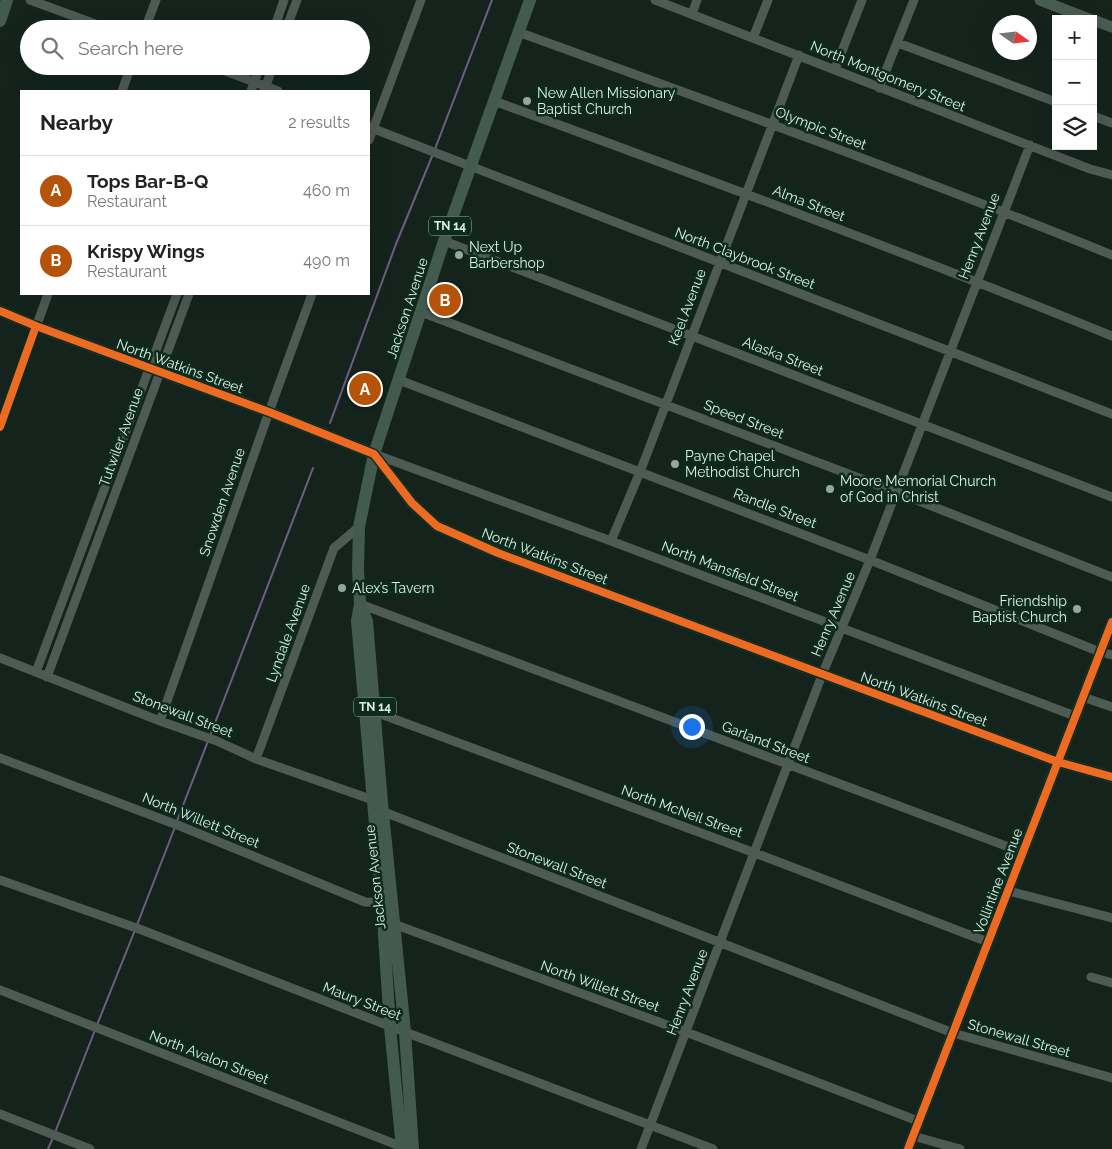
<!DOCTYPE html>
<meta charset="utf-8">
<style>
:root{--surface:#fff;--page:#f6f6f6;--text:#222;--muted:#767676;--line:#e0e0e0;--accent:#b45309}
body{margin:0;font-family:Raleway,sans-serif;background:var(--page);color:var(--text)}
.controls{position:absolute;right:15px;top:15px;display:grid;overflow:hidden;border-radius:0px;box-shadow:0 5px 20px #0002}
.controls button{width:45px;height:45px;display:grid;place-items:center;padding:0;border:0;border-bottom:1px solid var(--line);background:var(--surface);color:var(--text);font:25px sans-serif}
.compass{position:absolute;left:992px;top:15px;width:45px;height:45px;border-radius:50%;background:var(--surface);box-shadow:0 5px 20px #0002;rotate:104deg}
.you{position:absolute;left:691px;top:726px;width:18px;height:18px;margin:-12px;border:4px solid #fff;border-radius:50%;background:#1a73e8;box-shadow:0 0 0 8px #1a73e833}
.badge{display:grid;place-items:center;width:32px;height:32px;border-radius:50%;background:var(--accent);color:#fff;font-size:16px;font-weight:700}
.pin{position:absolute;translate:-50% -50%;border:2px solid #fff;box-shadow:0 1px 5px #0006}
.list{margin:0;padding:0;list-style:none}
h2{display:flex;justify-content:space-between;align-items:center;height:65px;margin:0;padding:0 20px;font-size:21px}
h2 small{font-size:16px;font-weight:400;color:var(--muted)}
.list li{display:grid;grid-template-columns:32px 1fr auto;gap:15px;align-items:center;box-sizing:border-box;height:70px;padding:0 20px;border-top:1px solid var(--line)}
.list b{display:block;font-size:19px;white-space:nowrap}
.list p{margin:0;font-size:16px;white-space:nowrap;color:var(--muted)}
.list em{font-size:16px;font-style:normal;color:var(--muted)}
.icon{flex:none;width:28px;height:28px;fill:none;stroke:currentColor;stroke-width:2;stroke-linecap:round;stroke-linejoin:round}
.map{position:relative;flex:none;width:1112px;height:1149px;overflow:hidden}
.search{position:absolute;background:var(--surface);box-shadow:0 5px 20px #0002;left:20px;top:20px;width:350px;height:55px;display:flex;align-items:center;gap:12px;box-sizing:border-box;padding:0 18px;border-radius:28px;color:var(--muted);font-size:19px}
.panel{position:absolute;background:var(--surface);box-shadow:0 5px 20px #0002;left:20px;top:90px;width:350px;height:205px;border-radius:0px}
.map>svg:first-child{display:block}
.lines{fill:none;stroke-linecap:round;stroke-linejoin:round}
.stream{stroke:#725c83;stroke-width:2}
.street{stroke:#4d5b54;stroke-width:9}
.secondary{stroke:#495c53;stroke-width:11}
.primary{stroke:#445a4f;stroke-width:12}
.cycleway-casing{stroke:#0d2b1d;stroke-width:11}
.cycleway{stroke:#ed6a23;stroke-width:8}
.poi-dot{fill:#97a79e;stroke:#0d2b1d;stroke-width:2}
.labels{text-anchor:middle;dominant-baseline:central;stroke-width:5;stroke-linejoin:round;paint-order:stroke}
.shield{fill:#0d2b1d;stroke:#9fb4a8;stroke-width:1}
.shield-label{font-size:12px;font-weight:bold;fill:#ddeee4}
.street-label{font-size:14px;fill:#ddeee4;stroke:#0d2b1d}
.poi-label{font-size:14px;fill:#ddeee4;stroke:#0d2b1d;text-anchor:start}
</style>
<div class="map">
<svg width="1112" height="1149" viewBox="0 0 1112 1149">
<rect width="100%" height="100%" fill="#14241c"/>
<g class="lines">
<path class="stream" d="M 435,149 L 492,0
M 330,423 L 396,244 L 433,154
M 210,736 L 313,468
M 177,821 L 208,741
M 137,925 L 175,827
M 97,1025 L 135,930
M 56,1130 L 95,1030
M 48,1149 L 52,1140"/>
<path class="street" d="M 30,0 L 109,29
M 655,0 L 1090,169 L 1112,175
M 692,14 L 697,0
M 145,29 L 156,0
M 274,29 L 284,0
M 286,29 L 297,0
M 518,32 C 717,104 916,176 1112,255
M 753,38 L 768,0
M 898,43 L 1056,102
M 212,66 L 278,91
M 835,69 L 862,0
M 879,88 L 914,0
M 122,91 L 131,66
M 251,91 L 260,66
M 264,91 L 273,66
M 494,101 C 701,177 908,253 1112,336
M 1093,116 L 1112,123
M 369,127 L 1112,414
M 369,140 L 421,0
M 444,241 L 1112,497
M 421,312 L 896,492 L 1112,577
M 399,380 L 870,560 L 1100,652 L 1112,655
M 0,427 L 48,294
M 374,454 L 611,541 L 1075,716
M 611,541 L 640,472 L 799,55
M 360,604 L 1022,852
M 0,658 L 160,721 L 217,741 L 256,759 L 373,800 L 384,812 L 953,1033 L 1112,1078
M 36,672 L 177,294
M 47,677 L 189,294
M 1083,697 L 1112,707
M 370,710 L 755,853 L 988,942
M 160,721 L 269,412 L 312,294
M 0,758 L 180,826 L 365,902 L 387,903
M 256,759 L 334,548 L 359,527
M 0,880 L 142,930 L 405,1032 L 713,1149
M 1009,891 L 1112,918
M 391,923 L 686,1032 L 918,1121
M 1091,977 L 1112,983
M 0,990 L 405,1148
M 0,1114 L 90,1149
M 913,1136 L 960,1149
M 641,1149 L 822,675 L 870,560 L 1030,145"/>
<path class="secondary" d="M 1040,0 L 1089,19
M 1093,20 L 1112,27
M 0,311 L 36,326 L 269,412 L 374,454 L 412,503 L 437,526 L 498,553 L 1058,762 L 1112,777
M 908,1149 L 1112,622"/>
<path class="primary" d="M 0,21 L 7,0
M 360,604 L 367,621 L 382,803 L 405,1032 L 413,1149
M 402,1149 L 390,1027 L 382,903 L 357,621 L 360,604 L 358,569 L 359,527 L 374,454 L 444,241 L 530,0"/>
<g class="cycleway-casing">
<path id="cycleway" d="M 0,311 L 36,326 L 269,412 L 374,454 L 412,503 L 437,526 L 498,553 L 1058,762 L 1112,777
M 0,427 L 36,326
M 908,1149 L 1112,622"/>
</g>
<use href="#cycleway" class="cycleway"/>
</g>
<g class="poi-dot">
<circle cx="527" cy="101" r="5"/>
<circle cx="459" cy="255" r="5"/>
<circle cx="675" cy="464" r="5"/>
<circle cx="830" cy="489" r="5"/>
<circle cx="342" cy="588" r="5"/>
<circle cx="1077" cy="609" r="5"/>
</g>
<g class="labels">
<g class="shield">
<rect x="429" y="216.5" width="42" height="19" rx="4"/>
<rect x="354" y="697.5" width="42" height="19" rx="4"/>
</g>
<g class="shield-label">
<text x="450" y="226">TN 14</text>
<text x="375" y="707">TN 14</text>
</g>
<g class="street-label">
<text transform="translate(888 76) rotate(22)">North Montgomery Street</text>
<text transform="translate(821 128) rotate(21)">Olympic Street</text>
<text transform="translate(809 203) rotate(21)">Alma Street</text>
<text transform="translate(979 236) rotate(-69)">Henry Avenue</text>
<text transform="translate(745 258) rotate(21)">North Claybrook Street</text>
<text transform="translate(687 307) rotate(-69)">Keel Avenue</text>
<text transform="translate(407 308) rotate(-72)">Jackson Avenue</text>
<text transform="translate(783 356) rotate(21)">Alaska Street</text>
<text transform="translate(180 366) rotate(20)">North Watkins Street</text>
<text transform="translate(744 419) rotate(21)">Speed Street</text>
<text transform="translate(121 437) rotate(-70)">Tutwiler Avenue</text>
<text transform="translate(222 502) rotate(-71)">Snowden Avenue</text>
<text transform="translate(775 508) rotate(21)">Randle Street</text>
<text transform="translate(545 556) rotate(21)">North Watkins Street</text>
<text transform="translate(730 571) rotate(21)">North Mansfield Street</text>
<text transform="translate(833 614) rotate(-67)">Henry Avenue</text>
<text transform="translate(288 633) rotate(-70)">Lyndale Avenue</text>
<text transform="translate(924 699) rotate(20)">North Watkins Street</text>
<text transform="translate(183 714) rotate(21)">Stonewall Street</text>
<text transform="translate(766 742) rotate(21)">Garland Street</text>
<text transform="translate(682 811) rotate(20)">North McNeil Street</text>
<text transform="translate(201 820) rotate(22)">North Willett Street</text>
<text transform="translate(557 865) rotate(21)">Stonewall Street</text>
<text transform="translate(375 877) rotate(-96)">Jackson Avenue</text>
<text transform="translate(998 881) rotate(-69)">Vollintine Avenue</text>
<text transform="translate(600 986) rotate(20)">North Willett Street</text>
<text transform="translate(687 992) rotate(-69)">Henry Avenue</text>
<text transform="translate(362 1001) rotate(21)">Maury Street</text>
<text transform="translate(1019 1038) rotate(16)">Stonewall Street</text>
<text transform="translate(209 1057) rotate(21)">North Avalon Street</text>
</g>
<g class="poi-label">
<text x="537" y="93">New Allen Missionary<tspan x="537" dy="16">Baptist Church</tspan></text>
<text x="469" y="247">Next Up<tspan x="469" dy="16">Barbershop</tspan></text>
<text x="685" y="456">Payne Chapel<tspan x="685" dy="16">Methodist Church</tspan></text>
<text x="840" y="481">Moore Memorial Church<tspan x="840" dy="16">of God in Christ</tspan></text>
<text x="352" y="588">Alex’s Tavern</text>
<text x="1067" y="601" text-anchor="end">Friendship<tspan x="1067" dy="16">Baptist Church</tspan></text>
</g>
</g>
</svg>
<div class="controls">
<button>+</button>
<button>−</button>
<button><svg class="icon" aria-label="layers" viewBox="0 0 24 24"><path d="M12 4l9 5-9 5-9-5zM3 14l9 5 9-5"/></svg></button>
</div>
<svg class="compass" viewBox="-18 -18 36 36"><path d="M0-13l5 13h-10z" fill="#e53935"/><path d="M0 13l5-13h-10z" fill="#767676"/></svg>
<div class="you"></div>
<div class="pin badge" style="left:365px;top:389px">A</div>
<div class="pin badge" style="left:445px;top:300px">B</div>
<div class="search"><svg class="icon" aria-label="search" viewBox="0 0 24 24"><circle cx="10" cy="10" r="6"/><path d="M15 15l6 6"/></svg>Search here</div>
<section class="panel">
<h2>Nearby<small>2 results</small></h2>
<ul class="list">
<li><span class="badge">A</span><div><b>Tops Bar-B-Q</b><p>Restaurant</p></div><em>460 m</em></li>
<li><span class="badge">B</span><div><b>Krispy Wings</b><p>Restaurant</p></div><em>490 m</em></li>
</ul>
</section>
</div>
